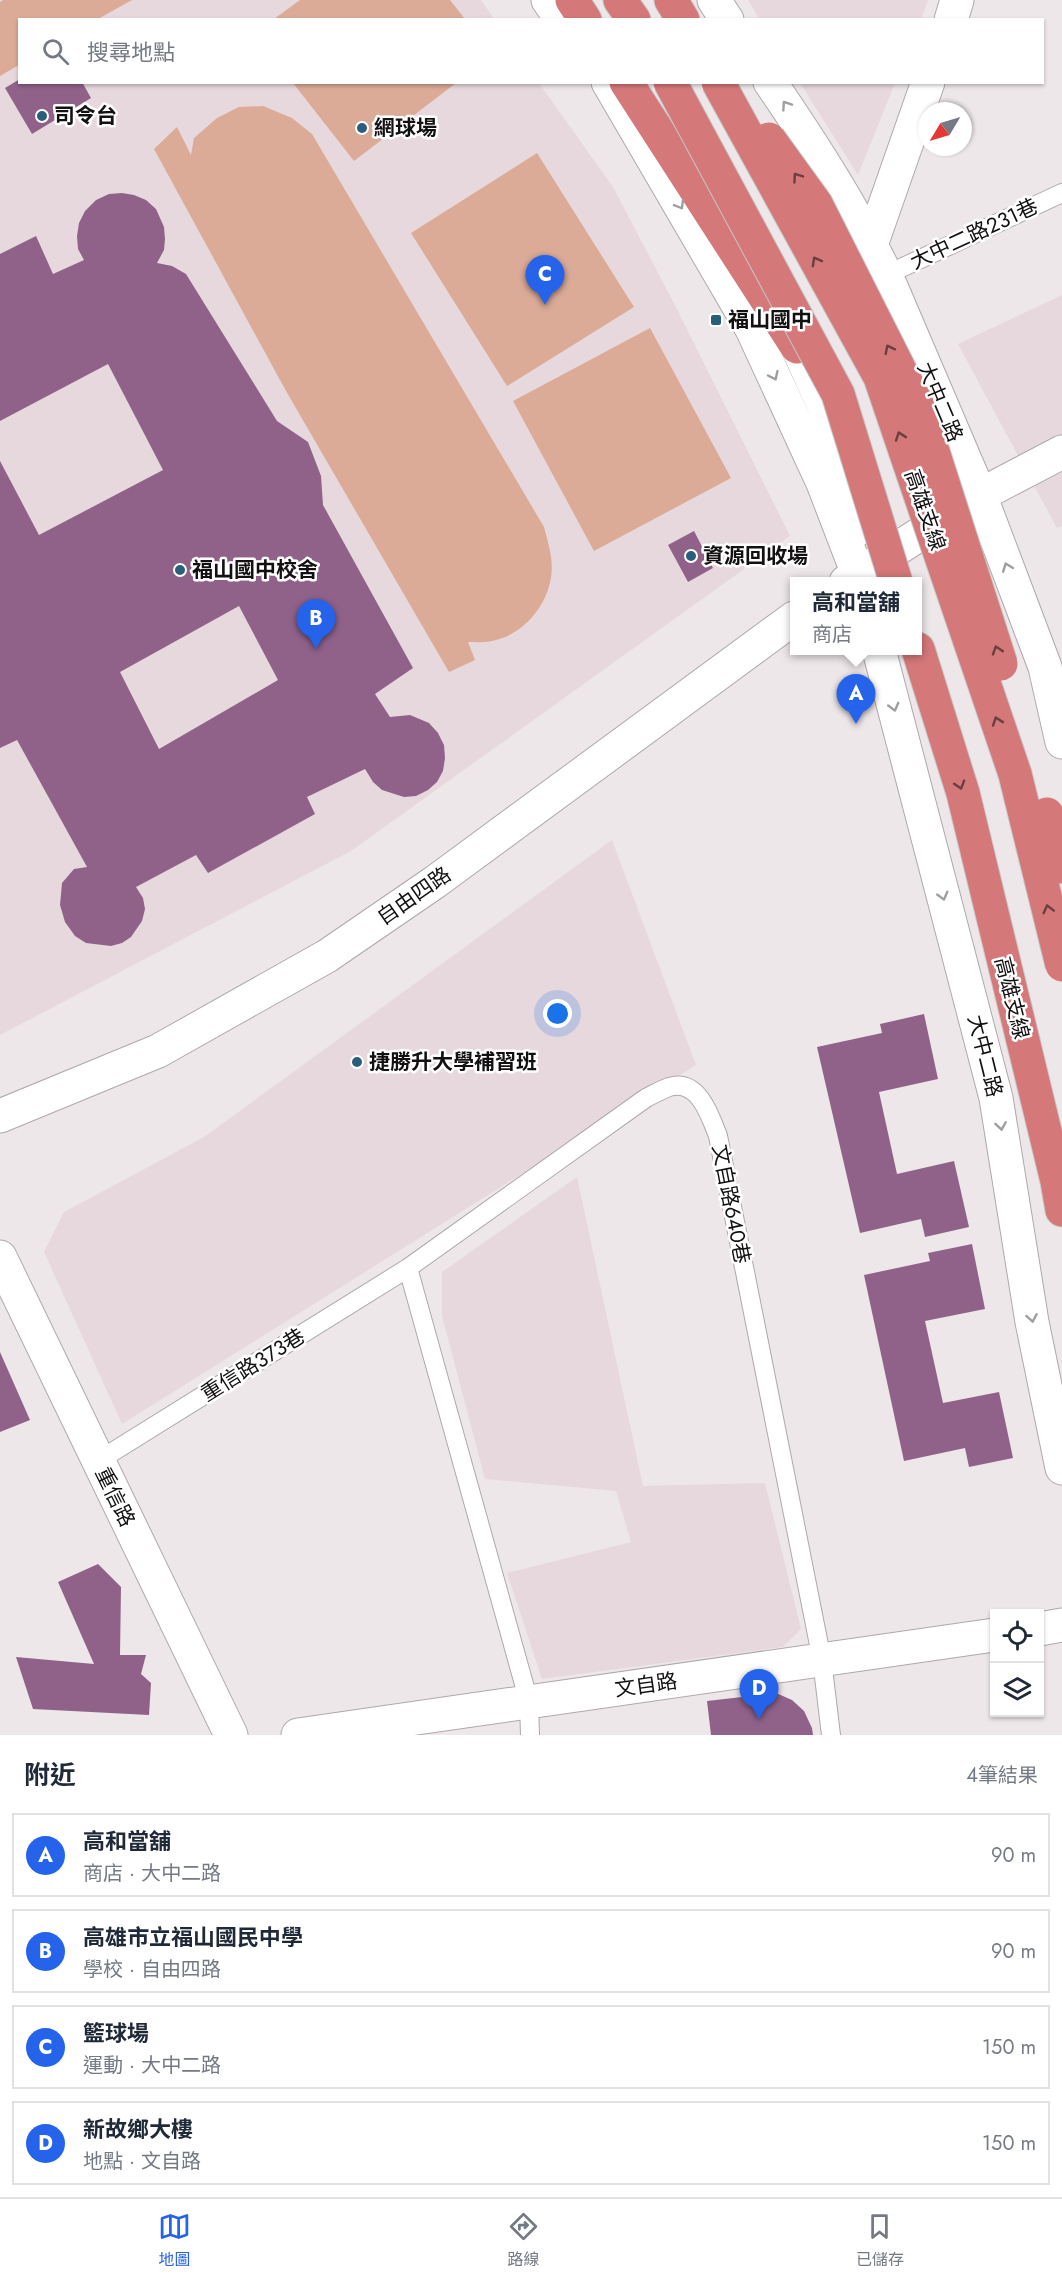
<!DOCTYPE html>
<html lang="zh-TW">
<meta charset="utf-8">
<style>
:root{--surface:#fff;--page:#f6f6f7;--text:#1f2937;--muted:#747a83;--line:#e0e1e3;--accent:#2563eb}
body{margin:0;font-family:Jost,"Noto Sans TC",sans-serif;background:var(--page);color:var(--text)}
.controls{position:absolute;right:18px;bottom:18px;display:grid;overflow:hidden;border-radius:0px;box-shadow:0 2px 4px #0004}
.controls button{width:54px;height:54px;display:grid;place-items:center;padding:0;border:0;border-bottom:2px solid var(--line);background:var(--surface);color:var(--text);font:30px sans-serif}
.compass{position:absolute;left:918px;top:102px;width:54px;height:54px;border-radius:50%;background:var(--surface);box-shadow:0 2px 4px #0004;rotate:232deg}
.you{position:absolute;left:558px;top:1014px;width:21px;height:21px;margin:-15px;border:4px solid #fff;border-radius:50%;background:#1a73e8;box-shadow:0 0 0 9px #1a73e833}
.badge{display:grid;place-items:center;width:39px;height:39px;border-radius:50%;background:var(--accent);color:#fff;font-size:20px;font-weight:700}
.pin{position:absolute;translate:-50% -50px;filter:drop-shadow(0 2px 3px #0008)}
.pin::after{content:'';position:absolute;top:32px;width:21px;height:18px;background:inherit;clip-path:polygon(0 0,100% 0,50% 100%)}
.popup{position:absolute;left:790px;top:577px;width:132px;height:78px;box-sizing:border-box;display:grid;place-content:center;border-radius:0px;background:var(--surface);filter:drop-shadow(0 2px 4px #0005);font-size:20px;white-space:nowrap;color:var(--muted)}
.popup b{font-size:22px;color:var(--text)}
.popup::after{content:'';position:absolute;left:50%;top:100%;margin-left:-12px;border:12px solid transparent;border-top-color:var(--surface)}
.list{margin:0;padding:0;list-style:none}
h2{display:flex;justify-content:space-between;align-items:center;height:78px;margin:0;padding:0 24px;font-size:26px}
h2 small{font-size:20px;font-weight:400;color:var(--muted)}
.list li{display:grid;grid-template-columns:39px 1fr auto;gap:18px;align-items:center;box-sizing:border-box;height:84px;margin:0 12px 12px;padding:0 12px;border:2px solid var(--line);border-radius:0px}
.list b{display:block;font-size:22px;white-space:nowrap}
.list p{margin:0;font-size:20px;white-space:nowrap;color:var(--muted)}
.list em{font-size:20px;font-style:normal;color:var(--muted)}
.icon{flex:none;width:33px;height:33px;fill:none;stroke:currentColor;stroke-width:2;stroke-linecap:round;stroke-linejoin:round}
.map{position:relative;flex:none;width:1062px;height:1735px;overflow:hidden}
.search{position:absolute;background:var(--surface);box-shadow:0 2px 4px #0004;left:18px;right:18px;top:18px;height:66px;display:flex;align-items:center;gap:15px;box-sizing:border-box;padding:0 21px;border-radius:0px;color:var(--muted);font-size:22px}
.sheet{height:462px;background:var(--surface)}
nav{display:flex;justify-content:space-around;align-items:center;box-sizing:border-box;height:84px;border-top:2px solid var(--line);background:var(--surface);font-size:16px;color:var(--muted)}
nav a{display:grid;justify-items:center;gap:3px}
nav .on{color:var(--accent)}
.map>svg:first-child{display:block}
.built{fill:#e7d8dd}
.green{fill:#dbab97}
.building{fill:#90628a;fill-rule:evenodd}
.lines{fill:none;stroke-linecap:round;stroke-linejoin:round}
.service-casing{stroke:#afa8aa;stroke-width:20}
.minor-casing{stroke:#afa8aa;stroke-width:35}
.tertiary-casing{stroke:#afa8aa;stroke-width:35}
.motorway-casing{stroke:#c6c6c6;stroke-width:35}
.service{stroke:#fff;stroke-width:18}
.minor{stroke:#fff;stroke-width:33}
.tertiary{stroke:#fff;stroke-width:33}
.motorway{stroke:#d5787a;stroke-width:33}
.motorway-bridge-casing{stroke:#c6c6c6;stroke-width:35;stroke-linecap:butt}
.motorway-bridge{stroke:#d5787a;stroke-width:33}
.oneway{stroke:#a09f9f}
.oneway2{stroke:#6a3f40}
.poi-dot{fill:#2a5f7b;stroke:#fff;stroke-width:2}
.labels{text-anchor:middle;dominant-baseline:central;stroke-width:5;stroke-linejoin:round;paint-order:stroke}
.poi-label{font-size:21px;font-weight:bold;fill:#121010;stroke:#fff;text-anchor:start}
.street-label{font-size:21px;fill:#121010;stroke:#fff}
</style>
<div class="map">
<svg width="1062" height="1735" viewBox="0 0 1062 1735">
<rect width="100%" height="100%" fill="#eee7e9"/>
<path class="built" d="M 0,0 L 481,0 L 494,19 L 20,20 L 20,82 L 539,83 L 613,187 L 677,309 L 790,536 L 351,851 L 0,1035 Z
M 748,0 L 928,0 L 921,19 L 760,20 Z
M 800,83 L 895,83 L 858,175 Z
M 1062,295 L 1062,526 L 1057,528 L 958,344 Z
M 612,840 L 696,1065 L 122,1424 L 44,1252 L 64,1212 L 204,1137 Z
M 577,1177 L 643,1486 L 765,1483 L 801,1629 L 783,1647 L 542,1679 L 507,1573 L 631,1542 L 616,1491 L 485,1479 L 442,1316 L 442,1272 Z"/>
<path class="green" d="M 3,0 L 132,0 L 98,19 L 20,20 L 19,65 L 0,76 L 0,2 Z
M 300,0 L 450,0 L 465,19 L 274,19 Z
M 293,83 L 456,83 L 354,161 Z
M 263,106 L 292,118 L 312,134 L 544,527 C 548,543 554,560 551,577 C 547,606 524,633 496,640 C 487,643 477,642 468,642 L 475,660 L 449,672 L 286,391 L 154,149 L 177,127 L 191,155 L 194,138 L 217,118 L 239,107 Z
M 537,153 L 634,307 L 507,386 L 411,233 Z
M 650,328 L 731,478 L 594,551 L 513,401 Z"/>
<path class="building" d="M 20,79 L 20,82 L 82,82 L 91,98 L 32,134 L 5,88 Z
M 122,193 L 134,195 L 146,200 L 156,209 L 164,227 L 165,239 L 164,250 L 157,263 L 172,266 L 186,274 L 277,421 L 308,442 L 321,476 L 323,505 L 413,668 L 375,694 L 390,717 L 410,715 L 429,723 L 438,733 L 444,745 L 445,758 L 443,771 L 437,782 L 428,790 L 416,796 L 404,797 L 382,790 L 373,782 L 365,769 L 307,797 L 315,814 L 208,873 L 196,855 L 136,887 L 143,898 L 145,909 L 142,921 L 131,937 L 122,943 L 111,946 L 86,943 L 75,936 L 65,922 L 60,905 L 62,883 L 74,869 L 87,867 L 17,740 L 0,748 L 0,461 L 39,535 L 163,470 L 108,364 L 0,421 L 0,254 L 36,236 L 53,274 L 84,260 L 78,249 L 77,236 L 79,223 L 85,211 L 96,200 L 109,194 ZM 239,606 L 278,680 L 159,749 L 120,672 Z
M 694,531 L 713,568 L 688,582 L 668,545 Z
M 924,1014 L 938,1079 L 879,1092 L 897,1174 L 954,1161 L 969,1227 L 925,1237 L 921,1219 L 860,1233 L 817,1047 L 882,1033 L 880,1024 Z
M 972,1244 L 985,1309 L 925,1321 L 943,1403 L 999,1392 L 1013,1458 L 969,1467 L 965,1448 L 904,1461 L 864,1275 L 930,1261 L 928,1253 Z
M 0,1352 L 30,1420 L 0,1432 Z
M 98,1564 L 121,1587 L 120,1655 L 146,1655 L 141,1674 L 151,1683 L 149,1715 L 33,1709 L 16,1657 L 94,1664 L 58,1582 Z
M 776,1693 L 792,1700 L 804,1711 L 812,1728 L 813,1735 L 711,1735 L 707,1701 Z"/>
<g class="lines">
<g class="service-casing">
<path id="service" d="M 886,275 L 1062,193
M 408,1268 L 529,1702 L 530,1735
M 98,1461 L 408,1268 L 646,1098 C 654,1094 661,1090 669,1087 C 698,1078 710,1115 718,1136 L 822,1660 L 831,1735"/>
</g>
<g class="minor-casing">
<path id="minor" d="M 548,0 L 562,20
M 714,0 L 727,20
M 951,20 L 957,0
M 608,82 L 752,329 L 823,483 L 861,582
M 770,82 C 813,145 853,207 886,275 L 980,495 L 1022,606 L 1045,667 L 1062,742
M 871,245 L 928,82
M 795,342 L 842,446 L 849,487 L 854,532
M 879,650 L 996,1098 L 1032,1322 L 1062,1468
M 0,1257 L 231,1735
M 1040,1629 L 1062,1625
M 298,1735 L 994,1635"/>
</g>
<g class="tertiary-casing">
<path id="tertiary" d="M 846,582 L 980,495 L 1062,452
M 0,1116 L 158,1051 L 327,956 L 435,882 L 794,618"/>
</g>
<g class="motorway-casing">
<path id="motorway" d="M 572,0 L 585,20
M 620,0 L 634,20
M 671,0 L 683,20
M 626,82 L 797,347
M 918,649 L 963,793 L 1057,1181 L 1062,1210"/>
</g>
<use href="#service" class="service"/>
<use href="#minor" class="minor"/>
<use href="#tertiary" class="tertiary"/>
<use href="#motorway" class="motorway"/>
<g class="motorway-bridge-casing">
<path id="motorway-bridge" d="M 670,82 L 838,394 L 896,582
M 718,82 L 880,377 L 1015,774 L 1062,965
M 769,139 L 816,204 L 919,408 L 1001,664
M 1047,814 L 1062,867"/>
</g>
<use href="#motorway-bridge" class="motorway-bridge"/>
</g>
<defs><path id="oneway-chevron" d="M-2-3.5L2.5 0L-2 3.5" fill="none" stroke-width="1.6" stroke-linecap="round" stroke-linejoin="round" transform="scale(1.5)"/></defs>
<g class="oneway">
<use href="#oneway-chevron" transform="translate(786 105) rotate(-124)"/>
<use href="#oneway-chevron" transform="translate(680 205) rotate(60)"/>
<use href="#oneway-chevron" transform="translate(774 376) rotate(65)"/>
<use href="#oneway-chevron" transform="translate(1007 567) rotate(-111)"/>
<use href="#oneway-chevron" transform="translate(894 707) rotate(75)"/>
<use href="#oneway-chevron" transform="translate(943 896) rotate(75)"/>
<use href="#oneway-chevron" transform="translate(1001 1126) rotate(81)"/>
<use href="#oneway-chevron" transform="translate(1032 1318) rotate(80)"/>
</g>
<g class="oneway2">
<use href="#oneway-chevron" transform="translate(797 177) rotate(-125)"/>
<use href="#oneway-chevron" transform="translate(816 261) rotate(-119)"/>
<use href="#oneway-chevron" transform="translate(889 349) rotate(-117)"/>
<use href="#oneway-chevron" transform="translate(900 436) rotate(-109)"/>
<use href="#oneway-chevron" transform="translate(997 650) rotate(-108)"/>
<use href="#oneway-chevron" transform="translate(997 721) rotate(-109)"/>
<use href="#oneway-chevron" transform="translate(960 785) rotate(73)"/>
<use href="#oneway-chevron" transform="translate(1048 909) rotate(-104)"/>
</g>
<g class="poi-dot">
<circle cx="42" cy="116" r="6"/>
<circle cx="362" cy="128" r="6"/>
<rect x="710" y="314" width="12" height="12" rx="3"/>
<circle cx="691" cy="556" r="6"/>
<circle cx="180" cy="570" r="6"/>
<circle cx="357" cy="1062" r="6"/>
</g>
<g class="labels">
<g class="poi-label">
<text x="54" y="116">司令台</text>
<text x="374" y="128">網球場</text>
<text x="728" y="320">福山國中</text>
<text x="703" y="556">資源回收場</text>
<text x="192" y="570">福山國中校舍</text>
<text x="369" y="1062">捷勝升大學補習班</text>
</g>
<g class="street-label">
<text transform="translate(974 234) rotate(-25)">大中二路231巷</text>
<text transform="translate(940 402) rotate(67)">大中二路</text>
<text transform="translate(925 510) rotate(71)">高雄支線</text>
<text transform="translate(414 896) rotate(-35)">自由四路</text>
<text transform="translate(1012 998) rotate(76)">高雄支線</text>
<text transform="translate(985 1056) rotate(76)">大中二路</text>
<text transform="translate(731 1204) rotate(79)">文自路640巷</text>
<text transform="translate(253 1365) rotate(-32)">重信路373巷</text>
<text transform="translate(115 1497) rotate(64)">重信路</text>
<text transform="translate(646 1685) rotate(-8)">文自路</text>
</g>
</g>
</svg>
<div class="controls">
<button><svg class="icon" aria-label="locate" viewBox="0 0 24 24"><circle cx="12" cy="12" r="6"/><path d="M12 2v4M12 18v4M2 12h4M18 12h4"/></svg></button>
<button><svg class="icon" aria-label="layers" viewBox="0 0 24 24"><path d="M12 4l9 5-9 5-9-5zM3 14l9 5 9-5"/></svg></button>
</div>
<svg class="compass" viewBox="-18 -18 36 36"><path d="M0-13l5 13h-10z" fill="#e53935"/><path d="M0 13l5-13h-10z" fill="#747a83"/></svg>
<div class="you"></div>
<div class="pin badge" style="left:856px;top:724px">A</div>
<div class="popup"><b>高和當舖</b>商店</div>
<div class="pin badge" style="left:316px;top:649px">B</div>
<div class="pin badge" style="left:545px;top:305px">C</div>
<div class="pin badge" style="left:759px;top:1719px">D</div>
<div class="search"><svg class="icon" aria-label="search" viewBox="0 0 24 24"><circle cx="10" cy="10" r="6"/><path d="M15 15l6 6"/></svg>搜尋地點</div>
</div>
<section class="sheet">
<h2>附近<small>4筆結果</small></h2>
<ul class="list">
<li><span class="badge">A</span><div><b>高和當舖</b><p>商店 · 大中二路</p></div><em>90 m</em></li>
<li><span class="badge">B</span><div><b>高雄市立福山國民中學</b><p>學校 · 自由四路</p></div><em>90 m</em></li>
<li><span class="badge">C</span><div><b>籃球場</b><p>運動 · 大中二路</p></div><em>150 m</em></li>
<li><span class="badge">D</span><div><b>新故鄉大樓</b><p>地點 · 文自路</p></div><em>150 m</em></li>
</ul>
</section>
<nav>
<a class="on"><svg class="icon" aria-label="map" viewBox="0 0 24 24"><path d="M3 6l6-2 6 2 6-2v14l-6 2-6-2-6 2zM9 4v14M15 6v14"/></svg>地圖</a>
<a><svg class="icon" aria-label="directions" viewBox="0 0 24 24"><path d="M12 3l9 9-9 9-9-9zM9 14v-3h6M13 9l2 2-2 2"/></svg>路線</a>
<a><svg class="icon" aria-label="saved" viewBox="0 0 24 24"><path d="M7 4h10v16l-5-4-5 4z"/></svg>已儲存</a>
</nav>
